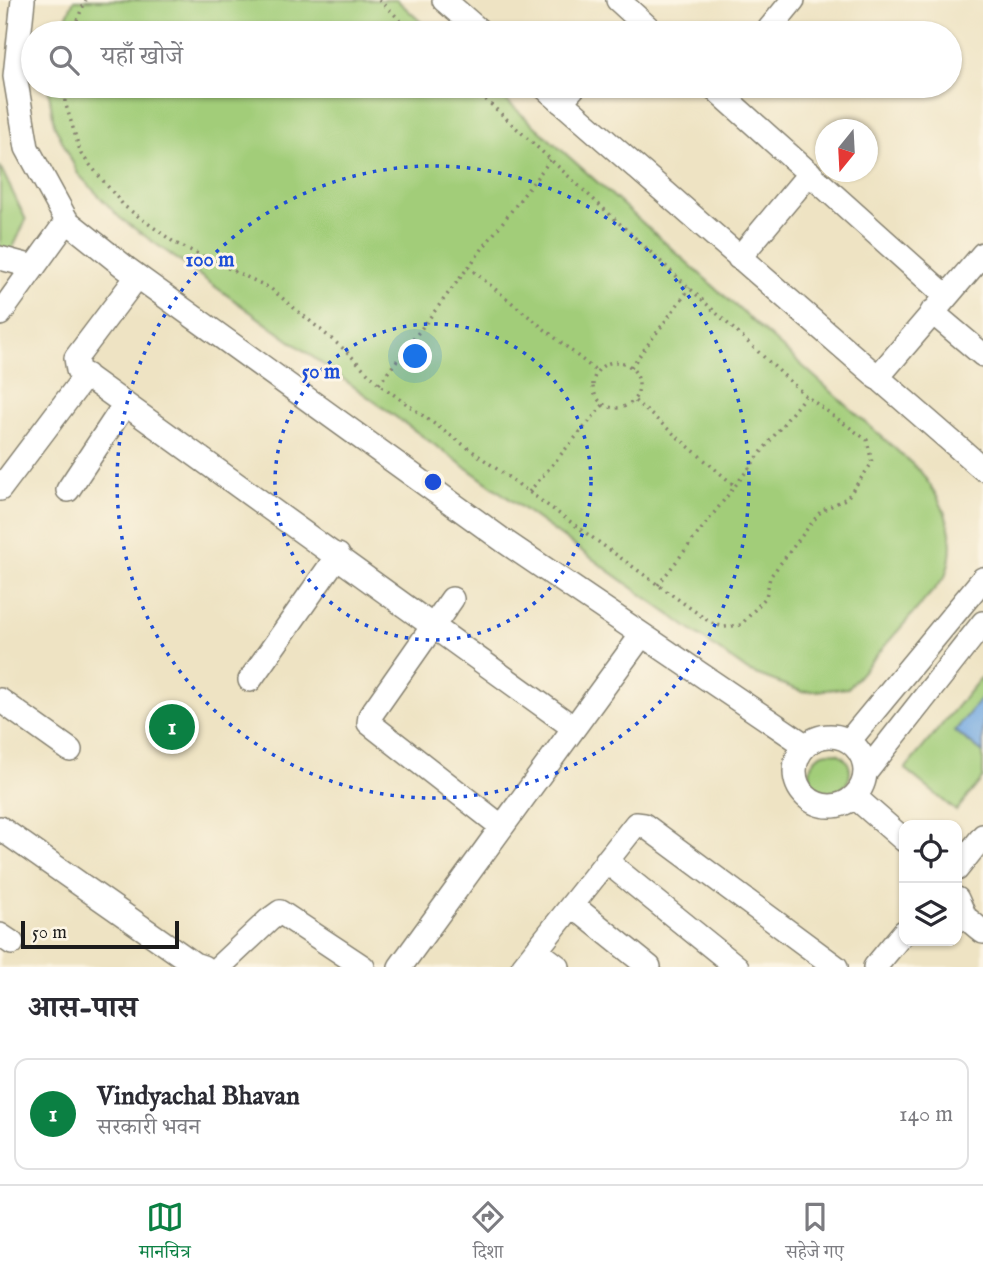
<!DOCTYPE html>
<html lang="hi">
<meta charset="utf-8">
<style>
:root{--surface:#fff;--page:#f2f2f3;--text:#2b2b33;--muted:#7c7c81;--line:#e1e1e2;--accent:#0b8043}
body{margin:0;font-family:"IM FELL English","Noto Serif Devanagari",serif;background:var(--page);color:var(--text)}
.controls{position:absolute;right:21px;bottom:21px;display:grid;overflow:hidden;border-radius:14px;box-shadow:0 2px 5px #0004}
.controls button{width:63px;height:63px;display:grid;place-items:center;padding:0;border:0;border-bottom:2px solid var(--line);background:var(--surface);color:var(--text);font:35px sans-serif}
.compass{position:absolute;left:815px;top:119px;width:63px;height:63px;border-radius:50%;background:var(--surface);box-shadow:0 2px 5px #0004;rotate:198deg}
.scale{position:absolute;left:21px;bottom:18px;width:158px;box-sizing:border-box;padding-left:7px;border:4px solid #1c1c1c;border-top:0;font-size:19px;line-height:24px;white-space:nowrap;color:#1c1c1c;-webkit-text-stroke:5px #fcf5e5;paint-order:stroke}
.you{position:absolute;left:416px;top:357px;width:24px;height:24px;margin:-18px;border:5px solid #fff;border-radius:50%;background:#1a73e8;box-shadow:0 0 0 10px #1a73e833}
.badge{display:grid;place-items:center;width:46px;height:46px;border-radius:50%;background:var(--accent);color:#fff;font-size:23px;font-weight:700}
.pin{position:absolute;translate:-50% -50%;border:4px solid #fff;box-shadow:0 2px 7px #0006}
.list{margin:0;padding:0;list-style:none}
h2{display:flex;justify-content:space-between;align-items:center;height:91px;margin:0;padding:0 28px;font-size:30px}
h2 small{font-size:23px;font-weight:400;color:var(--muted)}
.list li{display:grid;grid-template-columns:46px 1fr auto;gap:21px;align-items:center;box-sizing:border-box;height:112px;margin:0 14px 14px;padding:0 14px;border:2px solid var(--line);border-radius:14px}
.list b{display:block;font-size:26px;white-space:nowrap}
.list p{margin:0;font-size:23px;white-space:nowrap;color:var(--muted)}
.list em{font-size:23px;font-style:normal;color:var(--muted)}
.icon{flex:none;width:38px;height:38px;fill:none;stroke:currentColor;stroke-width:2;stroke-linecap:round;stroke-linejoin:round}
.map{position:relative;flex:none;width:983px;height:967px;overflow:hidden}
.search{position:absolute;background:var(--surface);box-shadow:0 2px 5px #0004;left:21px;right:21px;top:21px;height:77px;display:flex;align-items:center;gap:18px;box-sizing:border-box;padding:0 24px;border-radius:38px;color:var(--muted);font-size:26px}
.sheet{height:217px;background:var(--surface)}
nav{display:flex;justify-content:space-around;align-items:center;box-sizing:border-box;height:98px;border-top:2px solid var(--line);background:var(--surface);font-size:19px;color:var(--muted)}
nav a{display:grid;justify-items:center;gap:4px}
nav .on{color:var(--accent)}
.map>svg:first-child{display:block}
.green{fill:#a2cd79;stroke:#5f744a;stroke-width:2}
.water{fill:#73a9e1;stroke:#48627e;stroke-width:2}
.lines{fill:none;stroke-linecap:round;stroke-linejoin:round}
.minor-casing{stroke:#858070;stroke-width:26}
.path{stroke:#858070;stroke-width:3.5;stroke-dasharray:2 5;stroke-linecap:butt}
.minor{stroke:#fff;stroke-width:23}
.ring{fill:none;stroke:#1d4ed8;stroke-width:3.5;stroke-dasharray:3.5 7}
.centre{fill:#1d4ed8;stroke:#fcf5e5;stroke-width:3.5}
.ring-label{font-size:21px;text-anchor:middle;font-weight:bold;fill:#1d4ed8;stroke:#fcf5e5;stroke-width:6;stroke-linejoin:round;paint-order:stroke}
</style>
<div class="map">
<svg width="983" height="967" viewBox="0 0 983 967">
<rect width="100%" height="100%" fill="#fcf5e5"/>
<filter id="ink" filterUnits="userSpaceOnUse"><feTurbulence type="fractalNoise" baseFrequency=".0143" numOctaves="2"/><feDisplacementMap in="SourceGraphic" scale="14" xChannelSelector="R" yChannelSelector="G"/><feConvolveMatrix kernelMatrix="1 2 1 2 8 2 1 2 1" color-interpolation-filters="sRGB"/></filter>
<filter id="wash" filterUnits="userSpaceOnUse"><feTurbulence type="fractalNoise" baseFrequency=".00686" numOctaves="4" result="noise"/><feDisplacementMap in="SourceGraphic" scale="28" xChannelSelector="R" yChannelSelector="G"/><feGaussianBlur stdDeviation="1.57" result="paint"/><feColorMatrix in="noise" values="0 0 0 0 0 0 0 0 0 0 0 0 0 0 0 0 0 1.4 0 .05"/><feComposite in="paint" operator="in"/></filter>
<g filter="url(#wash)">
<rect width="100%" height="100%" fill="#eee3c3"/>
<path class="green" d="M 74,0 L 397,0 L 433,33 L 59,33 Z
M 48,86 L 490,86 L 920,471 C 945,504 960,536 945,577 L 848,688 L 803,692 L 748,671 L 120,218 L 78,174 L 54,124 Z
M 0,166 L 26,220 L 11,252 L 0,267 Z
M 983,675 L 983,696 L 955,731 L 983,753 L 983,778 L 956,811 L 905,769 Z
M810 772a20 20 0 1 1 40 0a20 20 0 1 1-40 0Z"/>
<path class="water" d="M 983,696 L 983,753 L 955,731 Z"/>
</g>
<g filter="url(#ink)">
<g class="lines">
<g class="minor-casing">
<path id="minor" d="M 23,0 L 15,76 L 27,148 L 67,221 L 126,268 L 504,541 L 805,745
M 444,0 L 482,33
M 618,0 L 654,33
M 766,33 L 793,0
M 543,86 L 983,469
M 712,86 L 946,296
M 561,102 L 575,86
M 0,258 L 34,267
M 739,258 L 810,173
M 137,277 L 76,358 L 78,370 L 574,728
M 932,312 L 983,355
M 0,314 L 67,221
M 877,378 L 983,254
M 0,489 L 86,375
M 68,490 L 125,404
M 452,599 L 370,716 L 369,723 L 502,827
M 250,680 L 338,555
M 0,700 L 70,750
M795 771a35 35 0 1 1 70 0a35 35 0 1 1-70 0Z
M 849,741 L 983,579
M 866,772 L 983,623
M 855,797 L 904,840
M 0,828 L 194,964 L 203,967
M 606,861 L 737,967
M 957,869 L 983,836
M 957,899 L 965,917 L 983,932
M 572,905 L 649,967
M 0,935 L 12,943
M 537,951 L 558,967
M 219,967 L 269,920 L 280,912 L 363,967
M 400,967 L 641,636
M 523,967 L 636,824 L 644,825 L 836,967
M 875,967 L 904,932"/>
</g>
<path class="path" d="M 379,0 L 414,33
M 71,33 L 86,0
M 64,86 L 65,102 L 81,154 L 124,206 L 175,243 L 270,288 L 345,350 L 379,384 L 711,623 L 724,627 L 741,625 L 766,597 L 770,577 L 821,511 L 847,498 L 872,463 L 867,440 L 806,396 L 471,86
M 468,267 L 596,371
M593 385a23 23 0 1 1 46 0a23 23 0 1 1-46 0Z
M 631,367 L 690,288
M 379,384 L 551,159
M 635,401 L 735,486
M 529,492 L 604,404
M 658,585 L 805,396"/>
<use href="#minor" class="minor"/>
</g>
</g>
<g class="ring">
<circle cx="433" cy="482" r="158"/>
<circle cx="433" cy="482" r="316"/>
</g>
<circle cx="433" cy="482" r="10" class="centre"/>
<g class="ring-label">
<text x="210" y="266">100 m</text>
<text x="321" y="378">50 m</text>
</g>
</svg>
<div class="controls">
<button><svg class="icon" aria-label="locate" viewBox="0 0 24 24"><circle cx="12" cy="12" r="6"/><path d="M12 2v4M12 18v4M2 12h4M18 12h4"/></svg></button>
<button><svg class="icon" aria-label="layers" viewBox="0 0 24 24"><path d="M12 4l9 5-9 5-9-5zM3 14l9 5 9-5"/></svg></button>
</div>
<svg class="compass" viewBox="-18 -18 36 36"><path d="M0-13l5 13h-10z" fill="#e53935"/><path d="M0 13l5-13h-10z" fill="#7c7c81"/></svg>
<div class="scale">50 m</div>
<div class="you"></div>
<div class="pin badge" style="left:172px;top:727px">1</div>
<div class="search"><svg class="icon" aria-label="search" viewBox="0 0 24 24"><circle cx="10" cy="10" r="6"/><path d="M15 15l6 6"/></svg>यहाँ खोजें</div>
</div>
<section class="sheet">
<h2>आस-पास<small></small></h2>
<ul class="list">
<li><span class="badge">1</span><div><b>Vindyachal Bhavan</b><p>सरकारी भवन</p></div><em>140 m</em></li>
</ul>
</section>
<nav>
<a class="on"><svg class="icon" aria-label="map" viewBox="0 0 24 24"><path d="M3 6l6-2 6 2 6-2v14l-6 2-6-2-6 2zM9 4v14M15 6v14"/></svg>मानचित्र</a>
<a><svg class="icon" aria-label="directions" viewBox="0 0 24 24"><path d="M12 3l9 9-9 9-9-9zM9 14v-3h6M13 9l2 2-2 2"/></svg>दिशा</a>
<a><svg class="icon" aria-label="saved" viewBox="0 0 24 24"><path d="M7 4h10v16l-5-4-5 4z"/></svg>सहेजे गए</a>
</nav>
